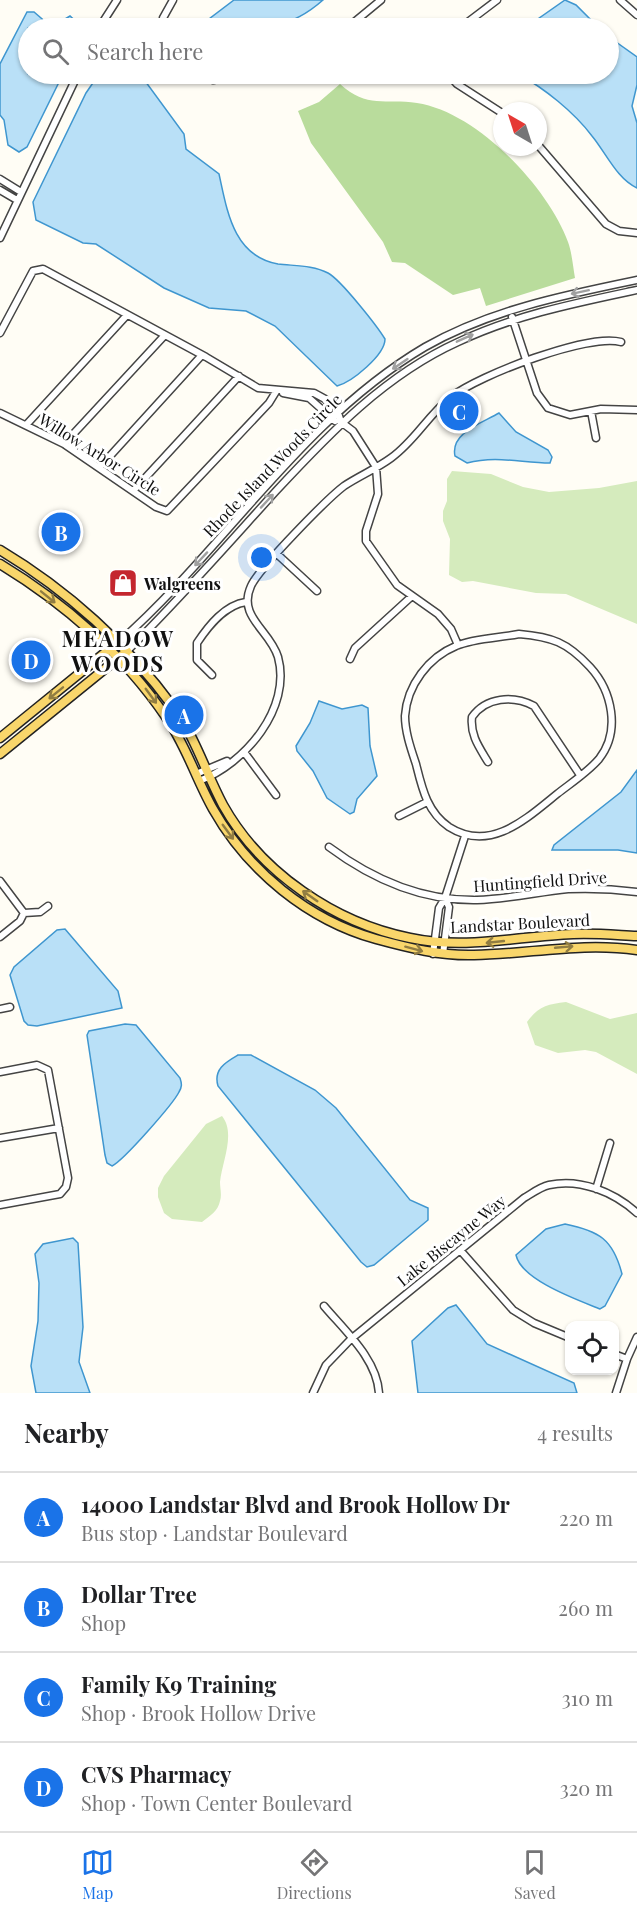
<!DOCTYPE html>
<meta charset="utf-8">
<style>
:root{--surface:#fff;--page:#f6f6f6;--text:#202124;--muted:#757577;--line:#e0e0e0;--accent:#1a73e8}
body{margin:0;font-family:"Playfair Display",serif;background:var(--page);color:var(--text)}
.controls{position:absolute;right:18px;bottom:18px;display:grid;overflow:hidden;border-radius:12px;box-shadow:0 2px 4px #0004}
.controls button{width:54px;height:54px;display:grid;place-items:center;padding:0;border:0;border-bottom:2px solid var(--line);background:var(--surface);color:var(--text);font:30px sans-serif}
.compass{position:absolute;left:493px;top:102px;width:54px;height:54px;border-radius:50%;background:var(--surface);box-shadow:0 2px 4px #0004;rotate:321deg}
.you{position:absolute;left:262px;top:558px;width:21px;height:21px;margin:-15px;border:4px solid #fff;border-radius:50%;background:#1a73e8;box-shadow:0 0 0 9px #1a73e833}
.badge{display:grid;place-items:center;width:39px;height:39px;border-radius:50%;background:var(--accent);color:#fff;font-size:20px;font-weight:700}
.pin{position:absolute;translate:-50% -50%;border:3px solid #fff;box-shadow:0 2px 6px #0006}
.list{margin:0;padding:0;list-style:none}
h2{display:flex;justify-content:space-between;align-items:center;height:78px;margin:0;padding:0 24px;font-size:26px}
h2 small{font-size:20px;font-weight:400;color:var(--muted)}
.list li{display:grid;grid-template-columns:39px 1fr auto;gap:18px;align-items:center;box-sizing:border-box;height:90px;padding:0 24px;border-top:2px solid var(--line)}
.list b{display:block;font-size:22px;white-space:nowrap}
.list p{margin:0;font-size:20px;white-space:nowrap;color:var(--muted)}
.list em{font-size:20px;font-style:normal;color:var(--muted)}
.icon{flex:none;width:33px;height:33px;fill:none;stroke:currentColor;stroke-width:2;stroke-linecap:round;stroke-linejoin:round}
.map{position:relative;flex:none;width:637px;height:1393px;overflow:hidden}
.search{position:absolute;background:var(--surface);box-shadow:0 2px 4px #0004;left:18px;right:18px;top:18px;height:66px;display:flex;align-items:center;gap:15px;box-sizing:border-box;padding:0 21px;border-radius:33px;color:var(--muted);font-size:22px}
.sheet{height:438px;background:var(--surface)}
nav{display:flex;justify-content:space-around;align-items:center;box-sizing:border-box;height:84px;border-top:2px solid var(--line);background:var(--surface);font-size:16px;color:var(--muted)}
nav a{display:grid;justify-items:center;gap:3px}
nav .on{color:var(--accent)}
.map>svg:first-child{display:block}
.green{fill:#d5ebbd}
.forest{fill:#b9dc9c}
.water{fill:#b9e0f7;stroke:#3f96cf;stroke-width:1.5}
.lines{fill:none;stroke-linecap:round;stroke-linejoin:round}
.minor-casing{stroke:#444;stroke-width:9}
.major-casing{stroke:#222;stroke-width:11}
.minor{stroke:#fff;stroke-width:6}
.major{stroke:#f9d66b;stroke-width:8}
.oneway{stroke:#a0a0a0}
.oneway2{stroke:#917d42}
.labels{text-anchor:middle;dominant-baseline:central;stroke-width:6;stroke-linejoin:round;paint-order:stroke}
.street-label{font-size:16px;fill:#111;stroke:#fff}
.poi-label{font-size:16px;font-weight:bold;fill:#111;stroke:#fff;text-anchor:start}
.district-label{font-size:22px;font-weight:bold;letter-spacing:1.5px;fill:#111;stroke:#fff}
</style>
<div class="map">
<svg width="637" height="1393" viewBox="0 0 637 1393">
<rect width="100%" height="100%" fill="#fffdf5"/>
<path class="green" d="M 452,471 L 491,474 L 523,487 L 549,492 L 599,488 L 637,481 L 637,624 L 566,594 L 536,593 L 473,581 L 462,582 L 449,575 L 450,539 L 443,521 L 443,511 L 447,501 L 447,479 Z
M 566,1002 L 610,1019 L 637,1013 L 637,1074 L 596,1052 L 585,1050 L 558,1053 L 535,1045 L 527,1022 C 538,1007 547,1004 566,1002 Z
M 222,1116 C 236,1133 222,1162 220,1182 C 220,1188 222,1195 220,1201 C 218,1211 210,1216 202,1222 L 172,1219 L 164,1213 L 158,1197 L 158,1188 L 164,1176 L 206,1124 Z"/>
<path class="forest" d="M 340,84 C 367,109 385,98 417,103 C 477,112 548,187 568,242 C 572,253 573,267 575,278 L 486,306 L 480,288 L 453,295 L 405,263 L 392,262 L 383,242 L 311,143 L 298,111 L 319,102 Z"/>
<path class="water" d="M 234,0 L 323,0 C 285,34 253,29 206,28 L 209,19 Z
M 565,0 L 576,5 L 599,28 L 525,28 Z
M 27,12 L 34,12 L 48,24 L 60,22 L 70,16 L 83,28 L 28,28 L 28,74 L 63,74 L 27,147 L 19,152 L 8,145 L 4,120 L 0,115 L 0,64 Z
M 609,37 L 637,57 L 637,85 L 632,106 L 637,123 L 637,188 C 617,179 606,153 592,136 C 574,112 544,88 518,74 L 608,74 Z
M 99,74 L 140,74 L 184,134 L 186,149 L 219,174 C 227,210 233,256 278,264 C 295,266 313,265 328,273 C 341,280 377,326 385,339 C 385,355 352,382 337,386 L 275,326 L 246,311 L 209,308 L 164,288 L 96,244 L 83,243 L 36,220 L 33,202 L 86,93 Z
M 499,413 L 516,432 L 548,450 L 552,457 L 550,463 C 522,463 496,455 467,463 L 455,456 C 450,433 482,423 499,413 Z
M 319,701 L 342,709 L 362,705 L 368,708 L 370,746 L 377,776 L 357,799 L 354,812 L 350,814 L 327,798 L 313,771 L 297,751 L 296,746 L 310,723 Z
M 637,770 L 637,853 L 618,850 L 552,850 L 554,845 L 621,792 Z
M 65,929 L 118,991 L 122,1008 L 37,1026 L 28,1025 L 24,1021 L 10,975 L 14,967 L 57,930 Z
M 125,1024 L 136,1025 L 180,1078 C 182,1084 182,1087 179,1092 C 173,1104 124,1160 112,1166 L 107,1163 L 105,1155 L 87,1035 L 89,1031 Z
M 238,1055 L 251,1055 L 315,1090 L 336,1108 L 410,1200 L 428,1208 L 428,1220 L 374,1265 L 367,1267 L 361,1262 L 218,1086 C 213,1069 226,1062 238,1055 Z
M 565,1224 C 599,1231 613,1239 622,1274 L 605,1306 L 600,1309 C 578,1300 521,1280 516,1255 L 546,1229 Z
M 73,1238 L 78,1243 L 83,1327 L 79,1362 L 90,1393 L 36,1393 L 31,1366 L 38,1321 L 39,1283 L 35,1254 L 43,1244 Z
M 456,1305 L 487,1344 L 574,1383 L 577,1393 L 418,1393 L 412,1341 L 448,1308 Z"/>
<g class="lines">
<g class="minor-casing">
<path id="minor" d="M 620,0 L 637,15
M 99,28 L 117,0
M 163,28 L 163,18 L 173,0
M 347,28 L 381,0
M 460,28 L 497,0
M 196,74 L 213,80 L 244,74
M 448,74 L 457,84 L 502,113
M 538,145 L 606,224 L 619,231 L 637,233
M 0,179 L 21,192
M 0,190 L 17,200
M 0,238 L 78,74
M 512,317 L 537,393 L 548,408 L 570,415 L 601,409 L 637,410
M 0,333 L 33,271 L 43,269 L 206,357 L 258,388 L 314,393 L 325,399 L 338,413 L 341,422 L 353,431 L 376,467 L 378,494 L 366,531 L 366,541 L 397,585 L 438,614 L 451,629 L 458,645
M 283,393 L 309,398 L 335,421
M 591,411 L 596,438
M 0,413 L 64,444 L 156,507 L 167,511 L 269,403 L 277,390
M 27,424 L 127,315
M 64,444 L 165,335
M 100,467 L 202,355
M 134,490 L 239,376
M 277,554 L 317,591
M 519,634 C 552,637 567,642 590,667 C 612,691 621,731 599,759 C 588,772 571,783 557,794 C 526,819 490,853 449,827 C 427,812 422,788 416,764 C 411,749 405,732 405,716 C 407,685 429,657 456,646 C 474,638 499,638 519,634 Z
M 118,643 C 224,550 301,420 425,347 C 490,310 564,295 637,280
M 127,651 C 179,600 227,545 276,491 C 330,433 385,375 458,342 C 515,315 576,303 637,290
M 350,659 L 355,648 L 412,596
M 212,675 L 197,660 L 197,643 C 209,625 225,605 246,602
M 244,752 L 276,795
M 488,762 C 479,747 470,735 472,717 C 486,697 513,695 534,706 L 580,775
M 196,774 L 227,761
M 199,781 C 245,764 292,708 278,657 C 270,630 237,617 251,586 C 259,568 327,499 344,486 C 359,476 376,469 391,458 C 415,441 428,415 451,397 C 479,375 589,333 621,342
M 399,816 L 427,802
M 329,847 C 372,879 423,901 477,900 C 508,899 538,892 568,889 C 592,888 614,889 637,892
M 0,881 L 24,913
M 24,913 L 40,912 L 48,906
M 0,937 L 20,921 L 24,913
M 433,954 L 439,908 L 445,898 L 465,836
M 443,954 L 449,907 L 445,898
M 0,1009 L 10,1007
M 0,1072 L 37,1065 L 48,1070 L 68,1178 L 66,1187 L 60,1194 L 0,1205
M 0,1138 L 59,1128
M 596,1189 L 610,1143
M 460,1250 L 513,1310 L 534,1323 L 570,1338
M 324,1306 C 345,1331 377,1359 379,1393
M 614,1354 L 627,1359
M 313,1393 L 326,1365 L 351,1339 L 524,1198 C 531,1194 540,1187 549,1185 C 580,1178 614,1192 637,1213
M 616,1393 L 627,1359 L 637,1337"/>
</g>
<g class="major-casing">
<path id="major" d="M 0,550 C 67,590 128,645 174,708 C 195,737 206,773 223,805 C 261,873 335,923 410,938 C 466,950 518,936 573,934 C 595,933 616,935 637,936
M 0,564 C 63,602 124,655 166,717 C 186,745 196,779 213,809 C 248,871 308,920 376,939 C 409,948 441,956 474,955 C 530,954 581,942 637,950
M 0,738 L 112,647
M 0,754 L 127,651"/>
</g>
<use href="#minor" class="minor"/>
<use href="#major" class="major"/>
</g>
<defs><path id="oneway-shaft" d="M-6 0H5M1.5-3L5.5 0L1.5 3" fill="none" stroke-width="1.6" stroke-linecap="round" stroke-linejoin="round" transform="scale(1.5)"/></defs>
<g class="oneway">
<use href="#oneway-shaft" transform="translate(580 292) rotate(168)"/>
<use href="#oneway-shaft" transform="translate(465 338) rotate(-24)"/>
<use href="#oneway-shaft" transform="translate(400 364) rotate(146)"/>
<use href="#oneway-shaft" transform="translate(267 501) rotate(-47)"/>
<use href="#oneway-shaft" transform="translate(201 559) rotate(133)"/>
</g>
<g class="oneway2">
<use href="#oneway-shaft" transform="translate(48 597) rotate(39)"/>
<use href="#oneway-shaft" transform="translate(56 693) rotate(141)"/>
<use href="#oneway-shaft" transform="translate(151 696) rotate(54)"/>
<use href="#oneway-shaft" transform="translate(228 832) rotate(54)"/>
<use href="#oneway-shaft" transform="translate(310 896) rotate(-145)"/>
<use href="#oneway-shaft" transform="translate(495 942) rotate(174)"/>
<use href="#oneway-shaft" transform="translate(564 947) rotate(-5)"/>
<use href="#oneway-shaft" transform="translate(414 949) rotate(15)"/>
</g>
<defs>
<g id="shop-square" transform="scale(1.5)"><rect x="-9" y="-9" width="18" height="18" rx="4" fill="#c4262e" stroke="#fff"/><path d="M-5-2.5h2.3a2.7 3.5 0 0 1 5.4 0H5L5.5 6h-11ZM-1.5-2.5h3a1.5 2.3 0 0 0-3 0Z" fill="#fff"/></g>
</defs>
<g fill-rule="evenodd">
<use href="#shop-square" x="123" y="583"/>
</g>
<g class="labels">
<g class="street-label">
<text transform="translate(100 454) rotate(32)">Willow Arbor Circle</text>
<text transform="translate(272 465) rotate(-46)">Rhode Island Woods Circle</text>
<text transform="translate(540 881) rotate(-4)">Huntingfield Drive</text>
<text transform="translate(520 923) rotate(-3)">Landstar Boulevard</text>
<text transform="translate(451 1240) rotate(-39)">Lake Biscayne Way</text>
</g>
<g class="poi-label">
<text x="144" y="583">Walgreens</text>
</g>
<g class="district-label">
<text x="118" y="638">MEADOW<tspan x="118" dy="25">WOODS</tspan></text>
</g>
</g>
</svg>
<div class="controls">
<button><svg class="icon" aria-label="locate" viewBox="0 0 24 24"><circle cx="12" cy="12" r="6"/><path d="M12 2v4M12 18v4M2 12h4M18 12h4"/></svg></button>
</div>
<svg class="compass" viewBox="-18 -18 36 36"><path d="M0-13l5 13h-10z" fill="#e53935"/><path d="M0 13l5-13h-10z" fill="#757577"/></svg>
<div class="you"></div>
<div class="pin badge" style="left:184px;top:715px">A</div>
<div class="pin badge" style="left:61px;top:532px">B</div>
<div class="pin badge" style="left:459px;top:411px">C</div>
<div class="pin badge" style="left:31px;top:660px">D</div>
<div class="search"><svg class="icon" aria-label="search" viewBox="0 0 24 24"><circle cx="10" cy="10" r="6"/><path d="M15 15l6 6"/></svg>Search here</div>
</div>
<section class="sheet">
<h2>Nearby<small>4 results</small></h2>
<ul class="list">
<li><span class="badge">A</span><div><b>14000 Landstar Blvd and Brook Hollow Dr</b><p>Bus stop · Landstar Boulevard</p></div><em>220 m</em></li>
<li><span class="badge">B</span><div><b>Dollar Tree</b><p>Shop</p></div><em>260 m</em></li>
<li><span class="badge">C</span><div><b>Family K9 Training</b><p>Shop · Brook Hollow Drive</p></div><em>310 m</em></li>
<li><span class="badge">D</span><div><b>CVS Pharmacy</b><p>Shop · Town Center Boulevard</p></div><em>320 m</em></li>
</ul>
</section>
<nav>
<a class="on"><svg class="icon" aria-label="map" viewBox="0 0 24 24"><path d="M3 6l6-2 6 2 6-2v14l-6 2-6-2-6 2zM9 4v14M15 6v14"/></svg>Map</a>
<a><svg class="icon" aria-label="directions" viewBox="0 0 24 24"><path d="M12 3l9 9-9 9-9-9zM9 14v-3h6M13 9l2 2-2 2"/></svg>Directions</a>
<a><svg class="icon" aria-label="saved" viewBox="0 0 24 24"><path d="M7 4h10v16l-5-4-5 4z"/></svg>Saved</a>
</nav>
